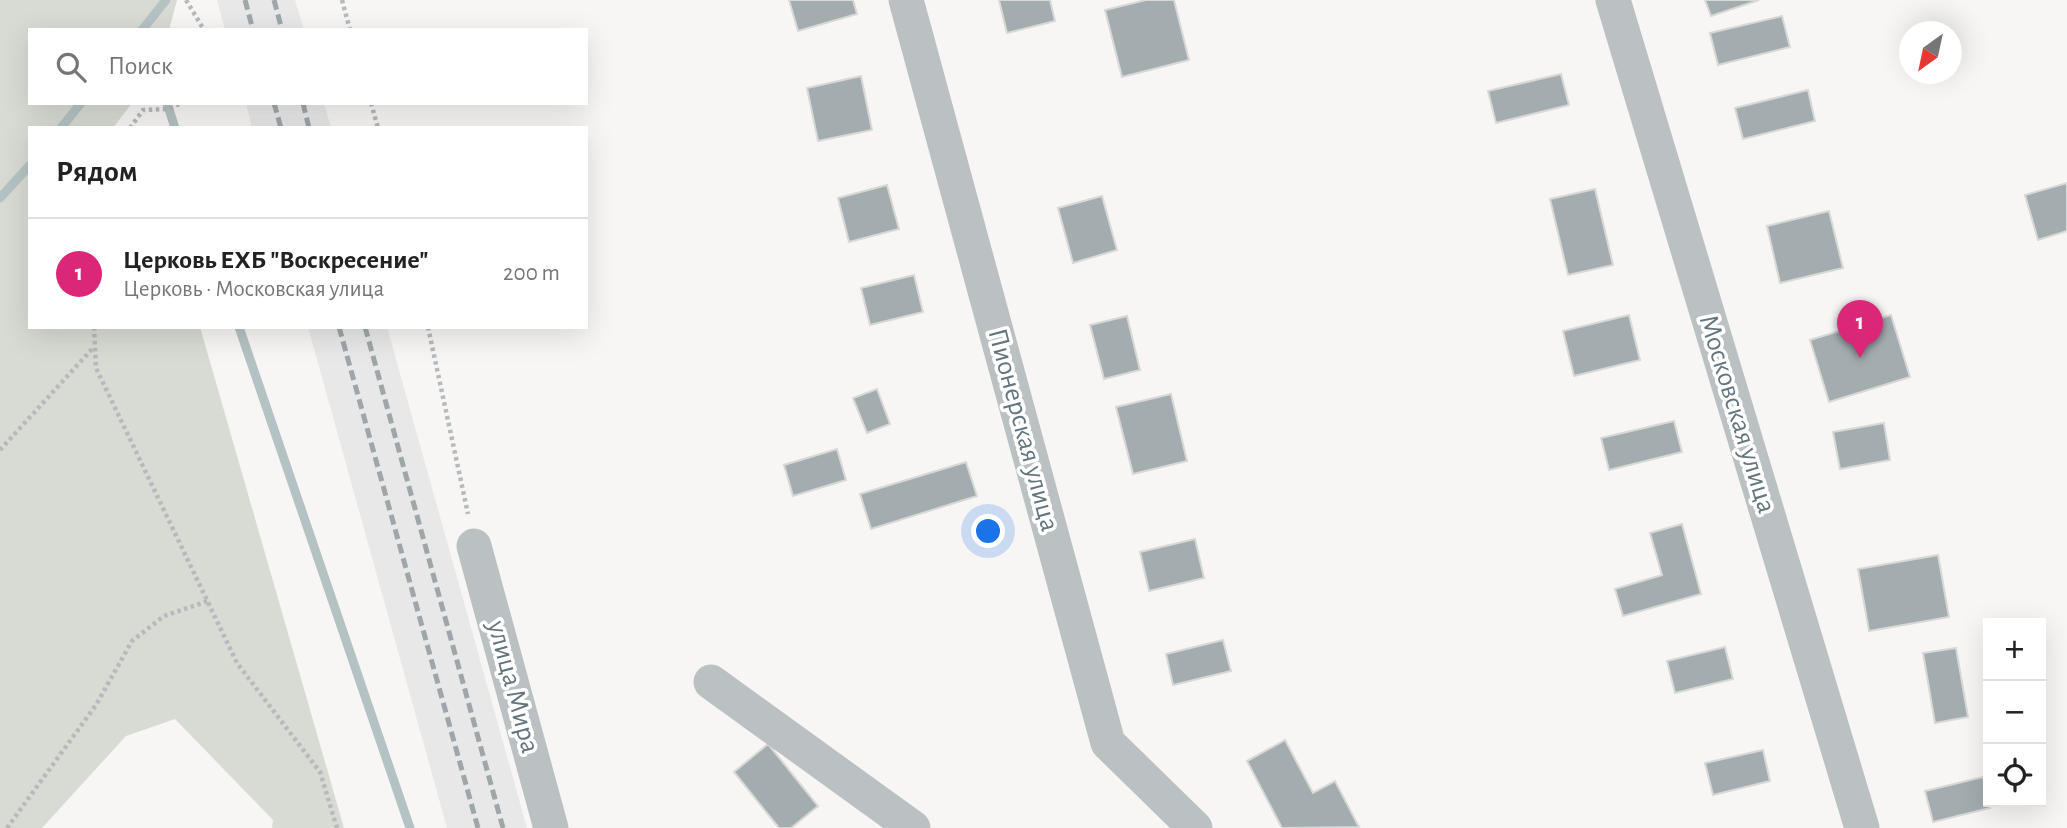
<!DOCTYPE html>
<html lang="ru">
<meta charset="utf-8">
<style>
:root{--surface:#fff;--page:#f6f6f6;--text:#222;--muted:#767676;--line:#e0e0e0;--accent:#db2777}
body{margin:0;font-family:"Alegreya Sans",sans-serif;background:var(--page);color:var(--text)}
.controls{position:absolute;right:21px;bottom:21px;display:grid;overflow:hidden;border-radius:0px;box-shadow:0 7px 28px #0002}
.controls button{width:63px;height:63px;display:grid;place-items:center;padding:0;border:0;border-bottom:2px solid var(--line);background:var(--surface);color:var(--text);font:35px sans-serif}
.compass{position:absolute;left:1899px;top:21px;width:63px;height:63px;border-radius:50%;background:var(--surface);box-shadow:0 7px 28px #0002;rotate:213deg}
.you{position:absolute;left:989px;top:532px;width:24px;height:24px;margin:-18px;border:5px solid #fff;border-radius:50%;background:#1a73e8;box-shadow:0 0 0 10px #1a73e833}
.badge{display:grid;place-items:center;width:46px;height:46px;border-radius:50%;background:var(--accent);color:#fff;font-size:23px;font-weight:700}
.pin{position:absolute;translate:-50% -58px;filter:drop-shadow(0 2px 4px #0008)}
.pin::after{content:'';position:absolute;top:37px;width:24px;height:21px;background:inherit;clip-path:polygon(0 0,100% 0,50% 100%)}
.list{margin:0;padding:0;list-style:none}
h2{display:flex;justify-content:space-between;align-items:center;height:91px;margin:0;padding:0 28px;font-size:30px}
h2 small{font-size:23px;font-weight:400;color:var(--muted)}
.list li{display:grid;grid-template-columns:46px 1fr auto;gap:21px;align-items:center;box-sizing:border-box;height:112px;padding:0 28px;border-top:2px solid var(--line)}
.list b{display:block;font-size:26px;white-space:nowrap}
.list p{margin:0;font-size:23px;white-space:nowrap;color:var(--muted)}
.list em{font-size:23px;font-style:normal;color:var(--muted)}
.icon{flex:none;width:38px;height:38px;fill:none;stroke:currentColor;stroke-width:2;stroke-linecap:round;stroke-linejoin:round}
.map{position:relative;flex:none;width:2067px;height:828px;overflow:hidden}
.search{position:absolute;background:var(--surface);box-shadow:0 7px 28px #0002;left:28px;top:28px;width:560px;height:77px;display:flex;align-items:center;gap:18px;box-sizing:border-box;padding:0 24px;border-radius:0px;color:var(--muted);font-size:26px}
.panel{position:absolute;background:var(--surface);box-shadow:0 7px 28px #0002;left:28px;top:126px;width:560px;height:203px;border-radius:0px}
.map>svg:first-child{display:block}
.built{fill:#e7e8e7}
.green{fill:#d7dbd3}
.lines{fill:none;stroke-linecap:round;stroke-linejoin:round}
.stream{stroke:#b5c2c4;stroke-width:9}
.building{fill:#a3adb0;stroke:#d8d8d6;stroke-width:2}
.path{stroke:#b6babc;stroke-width:4.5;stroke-dasharray:3.5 3.5;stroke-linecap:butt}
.minor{stroke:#bbc1c3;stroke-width:35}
.rail{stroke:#9ea6a9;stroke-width:5;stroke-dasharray:10 5;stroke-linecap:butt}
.labels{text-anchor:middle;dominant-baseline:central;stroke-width:7;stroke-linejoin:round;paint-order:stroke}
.street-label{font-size:28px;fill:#64757c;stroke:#fff}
</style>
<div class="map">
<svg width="2067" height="828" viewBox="0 0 2067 828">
<rect width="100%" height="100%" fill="#f7f6f4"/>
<path class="built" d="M 217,0 L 295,0 L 304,30 L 225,30 Z
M 246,103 L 324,103 L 331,128 L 252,128 Z
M 308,327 L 387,327 L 527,828 L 447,828 Z"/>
<path class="green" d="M 0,0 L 177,0 L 169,30 L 30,30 L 30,103 L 132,103 L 113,128 L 30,128 L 30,327 L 200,327 L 344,828 L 272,828 L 273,820 L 175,719 L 126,736 L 42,828 L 0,828 Z"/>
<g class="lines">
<path class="stream" d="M 142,30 L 166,0
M 167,103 L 175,128
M 61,128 L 81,103
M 0,198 L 30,165
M 239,327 L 410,828"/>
</g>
<path class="building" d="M 789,0 L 853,0 L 857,14 L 798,31 Z
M 999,0 L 1050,0 L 1055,21 L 1007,33 Z
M 1146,0 L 1174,0 L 1189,60 L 1122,77 L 1105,10 Z
M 1705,0 L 1759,0 L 1711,16 Z
M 1782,16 L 1790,47 L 1718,65 L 1710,33 Z
M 1561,74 L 1569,105 L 1496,123 L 1488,91 Z
M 861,76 L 872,130 L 818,141 L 807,88 Z
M 1808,90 L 1815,121 L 1743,139 L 1735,108 Z
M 2067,183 L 2067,231 L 2038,240 L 2025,195 Z
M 887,185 L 899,229 L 849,242 L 838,198 Z
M 1595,189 L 1613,265 L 1568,275 L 1550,199 Z
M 1102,196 L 1117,250 L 1073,263 L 1058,208 Z
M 1829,211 L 1843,268 L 1780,283 L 1767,226 Z
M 914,275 L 923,312 L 870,325 L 861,288 Z
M 1629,315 L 1640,360 L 1574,376 L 1563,331 Z
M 1891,315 L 1910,377 L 1829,402 L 1810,340 Z
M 1127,316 L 1140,370 L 1104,379 L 1090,325 Z
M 877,389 L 890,424 L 867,433 L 853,398 Z
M 1171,394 L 1187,461 L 1133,474 L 1116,407 Z
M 1674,421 L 1682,452 L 1609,470 L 1601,438 Z
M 1884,423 L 1890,460 L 1840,469 L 1833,432 Z
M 837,449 L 846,480 L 793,496 L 784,465 Z
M 966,462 L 977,496 L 871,529 L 860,494 Z
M 1682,524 L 1701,594 L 1623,616 L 1615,589 L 1662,575 L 1650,533 Z
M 1195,539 L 1204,578 L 1149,591 L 1140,552 Z
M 1938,555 L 1949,617 L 1869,631 L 1858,569 Z
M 1223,640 L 1231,671 L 1173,685 L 1166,654 Z
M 1725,647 L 1733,679 L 1675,693 L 1667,661 Z
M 1956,648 L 1968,717 L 1935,723 L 1923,653 Z
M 1285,740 L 1313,793 L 1335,781 L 1359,827 L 1282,828 L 1247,761 Z
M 768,744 L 818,806 L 791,828 L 779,828 L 734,772 Z
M 1763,750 L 1770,781 L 1713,795 L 1705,763 Z
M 1983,777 L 1990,808 L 1933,822 L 1925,791 Z"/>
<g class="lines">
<path class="path" d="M 186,0 L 204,30
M 342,0 L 350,30
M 371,103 L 378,128
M 130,128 L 143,110 L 169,109 L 181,103
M 94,327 L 96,368 L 237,663 L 320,772 L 337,828
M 428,327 L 468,514
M 0,450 L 92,349
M 7,828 L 96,705 L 132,641 L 164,616 L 208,601"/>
<path class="minor" d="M 906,0 L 1108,743 L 1195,828
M 1613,0 L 1862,828
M 474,546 L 551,828
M 711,682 L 913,828"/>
<path class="rail" d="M 245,0 L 253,30
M 274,0 L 282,30
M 274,103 L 281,128
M 303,103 L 309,128
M 339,327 L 478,828
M 365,327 L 503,828"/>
</g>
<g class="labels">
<g class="street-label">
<text transform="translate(1737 414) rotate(73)">Московская улица</text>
<text transform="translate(1023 430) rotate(75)">Пионерская улица</text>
<text transform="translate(513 687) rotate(75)">улица Мира</text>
</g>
</g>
</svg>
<div class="controls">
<button>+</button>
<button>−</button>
<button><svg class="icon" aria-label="locate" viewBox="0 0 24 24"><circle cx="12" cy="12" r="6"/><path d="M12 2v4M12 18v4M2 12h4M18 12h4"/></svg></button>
</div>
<svg class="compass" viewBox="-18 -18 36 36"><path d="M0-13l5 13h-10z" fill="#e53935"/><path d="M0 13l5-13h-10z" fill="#767676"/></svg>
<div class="you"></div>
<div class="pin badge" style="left:1860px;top:358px">1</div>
<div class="search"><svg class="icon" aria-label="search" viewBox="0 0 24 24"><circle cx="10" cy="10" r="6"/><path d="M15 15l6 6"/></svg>Поиск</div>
<section class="panel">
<h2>Рядом<small></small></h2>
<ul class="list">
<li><span class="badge">1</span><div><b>Церковь ЕХБ &quot;Воскресение&quot;</b><p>Церковь · Московская улица</p></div><em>200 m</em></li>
</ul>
</section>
</div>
